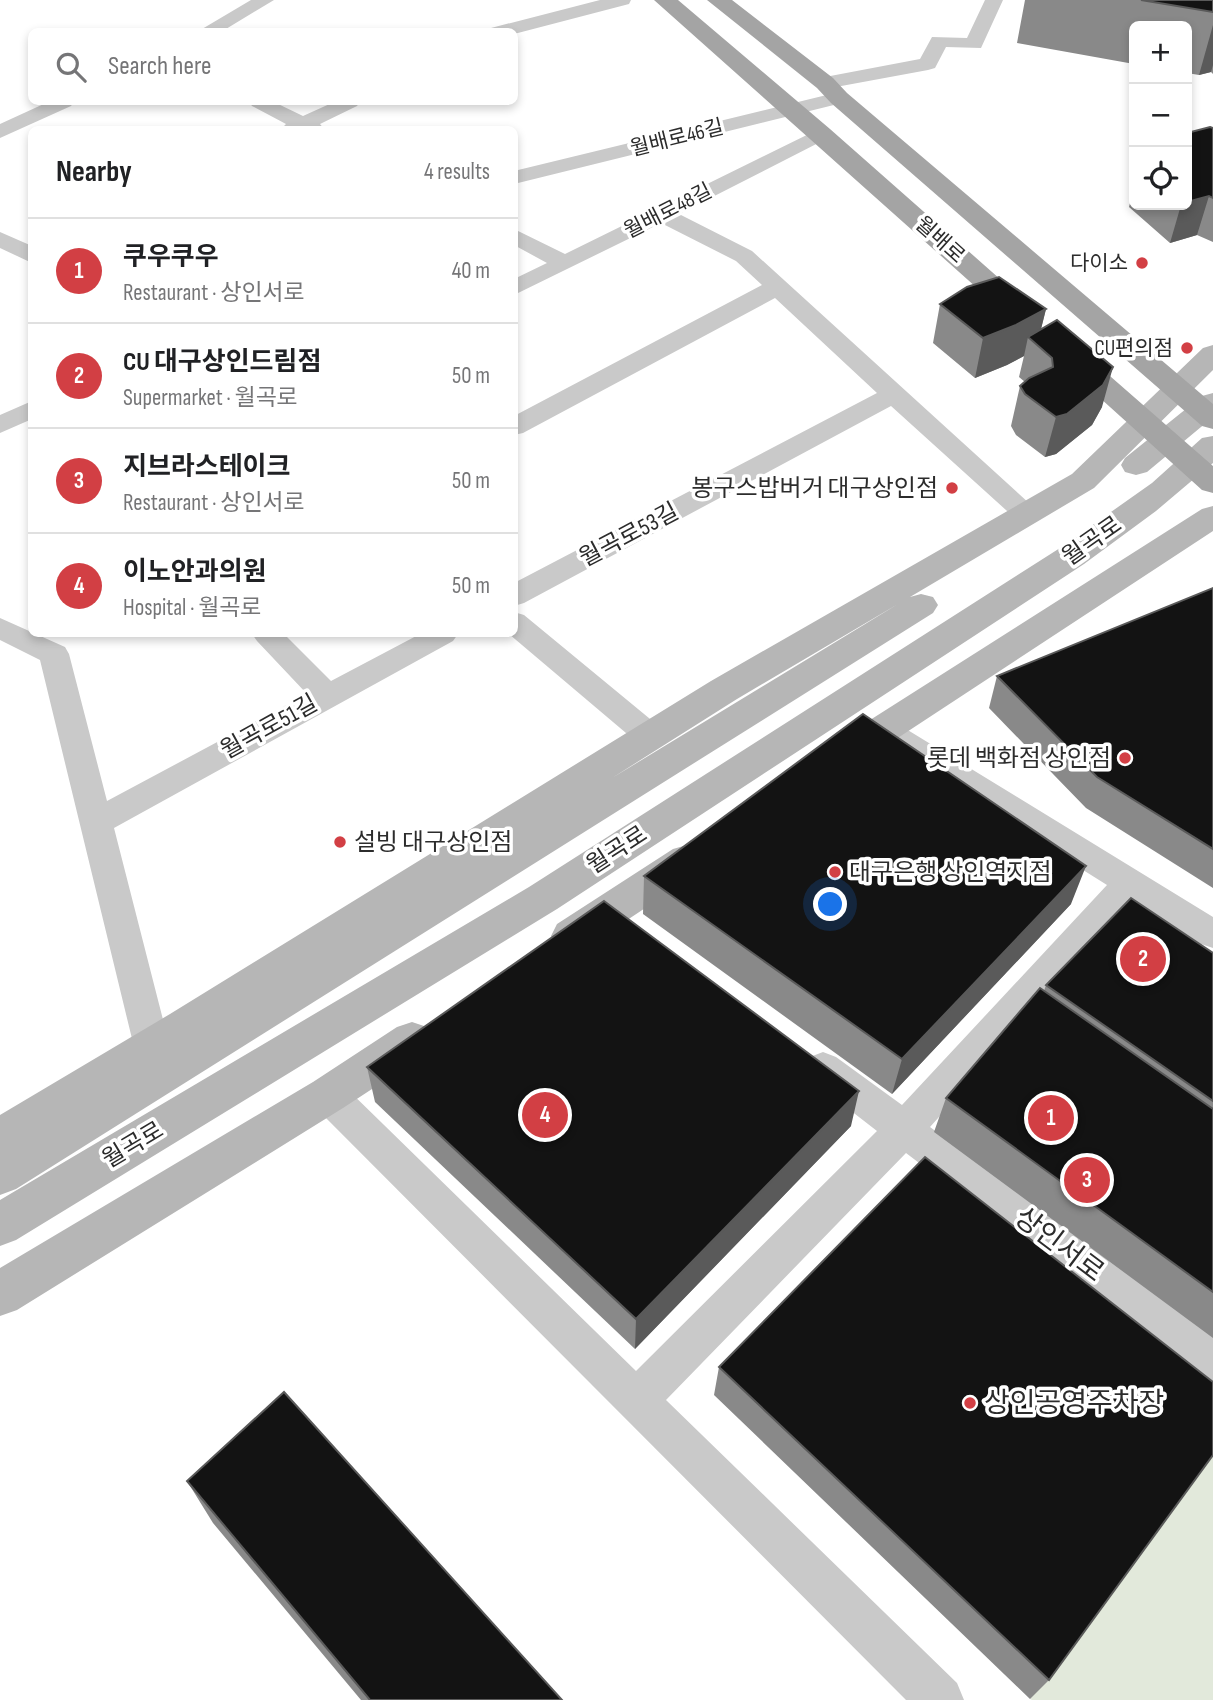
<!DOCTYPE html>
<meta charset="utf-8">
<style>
:root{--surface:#fff;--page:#f6f6f6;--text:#202124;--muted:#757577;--line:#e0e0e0;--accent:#d23f44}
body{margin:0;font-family:"Sofia Sans Condensed","Noto Sans KR",sans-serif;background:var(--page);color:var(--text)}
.controls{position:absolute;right:21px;top:21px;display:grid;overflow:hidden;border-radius:10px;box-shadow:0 4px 10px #0003}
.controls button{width:63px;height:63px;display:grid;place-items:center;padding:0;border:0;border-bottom:2px solid var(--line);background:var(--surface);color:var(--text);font:35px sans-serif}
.you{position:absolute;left:831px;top:905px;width:24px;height:24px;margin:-18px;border:5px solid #fff;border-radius:50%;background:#1a73e8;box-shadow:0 0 0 10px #1a73e833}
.badge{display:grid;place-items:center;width:46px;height:46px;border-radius:50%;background:var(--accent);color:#fff;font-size:23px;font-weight:700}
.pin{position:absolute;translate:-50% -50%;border:4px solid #fff;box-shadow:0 2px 7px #0006}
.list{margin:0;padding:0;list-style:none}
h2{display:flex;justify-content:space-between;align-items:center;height:91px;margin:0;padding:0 28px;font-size:30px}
h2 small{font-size:23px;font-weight:400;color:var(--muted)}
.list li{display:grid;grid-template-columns:46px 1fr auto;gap:21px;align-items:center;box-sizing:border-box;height:105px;padding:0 28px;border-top:2px solid var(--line)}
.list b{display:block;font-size:26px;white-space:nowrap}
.list p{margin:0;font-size:23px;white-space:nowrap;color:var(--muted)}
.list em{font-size:23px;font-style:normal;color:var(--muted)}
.icon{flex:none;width:38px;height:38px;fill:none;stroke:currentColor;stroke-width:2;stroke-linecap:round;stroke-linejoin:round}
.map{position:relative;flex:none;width:1213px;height:1700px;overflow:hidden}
.search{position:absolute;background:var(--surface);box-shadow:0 4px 10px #0003;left:28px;top:28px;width:490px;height:77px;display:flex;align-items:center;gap:18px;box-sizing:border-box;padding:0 24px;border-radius:10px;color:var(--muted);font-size:26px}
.panel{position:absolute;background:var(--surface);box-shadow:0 4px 10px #0003;left:28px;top:126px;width:490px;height:511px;border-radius:10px}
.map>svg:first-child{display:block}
.green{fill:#e2e9db}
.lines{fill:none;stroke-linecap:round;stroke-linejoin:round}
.minor{fill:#c9c9c9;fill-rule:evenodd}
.secondary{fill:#b6b6b6;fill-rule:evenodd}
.primary{fill:#a4a4a4;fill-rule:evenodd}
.wall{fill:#898989}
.shaded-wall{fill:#5a5a5a}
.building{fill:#131313;stroke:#5a5a5a;stroke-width:2}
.poi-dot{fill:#d23f44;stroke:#fff;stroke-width:2.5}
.labels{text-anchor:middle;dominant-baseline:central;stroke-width:7;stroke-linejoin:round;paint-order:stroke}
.far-street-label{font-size:21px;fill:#2c2c2c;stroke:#fff}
.far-poi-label{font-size:21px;fill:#2c2c2c;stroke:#fff;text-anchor:end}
.poi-label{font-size:24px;fill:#2c2c2c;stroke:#fff;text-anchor:end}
.street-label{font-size:24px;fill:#2c2c2c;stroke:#fff}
.near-street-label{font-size:28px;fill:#2c2c2c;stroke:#fff}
.near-poi-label{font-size:28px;fill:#2c2c2c;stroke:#fff;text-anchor:start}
</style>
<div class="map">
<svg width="1213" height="1700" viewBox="0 0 1213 1700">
<rect width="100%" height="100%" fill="#fff"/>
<path class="green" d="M 1213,1449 L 1213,1700 L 1032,1700 L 1030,1699 Z"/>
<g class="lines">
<path class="minor" d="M 251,0 L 274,0 L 221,32 L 197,32 Z
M 600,0 L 631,0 L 629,4 L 514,34 L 514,32 L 489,32 L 491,28 Z
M 985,0 L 1003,0 L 981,48 L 946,47 L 935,68 L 928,70 L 825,89 L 818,87 L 815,83 L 818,79 L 825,77 L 920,59 L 932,37 L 967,38 Z
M 839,92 L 846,94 L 849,98 L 846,102 L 514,184 L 514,171 Z
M 48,102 L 74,102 L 71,106 L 0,138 L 0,124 Z
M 249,102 L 274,102 L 303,116 L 334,102 L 360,102 L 357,106 L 320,124 L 325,130 L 280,130 L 286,124 L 252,106 Z
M 821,128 L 828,130 L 832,134 L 828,138 L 679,214 L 752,251 L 1041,514 L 1037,520 L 1027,523 L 1017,520 L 891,406 L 524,603 L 514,606 L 514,583 L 877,393 L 775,298 L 523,433 L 514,435 L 514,416 L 762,285 L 736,261 L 661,223 L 514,295 L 514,279 L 547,263 L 514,245 L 514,229 L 565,254 Z
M 0,232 L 32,246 L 32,263 L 0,248 Z
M 32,401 L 32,419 L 0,433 L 0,415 Z
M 514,612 L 524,615 L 661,728 L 666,736 L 661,744 L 650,747 L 639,744 L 509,634 L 514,634 Z
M 0,618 L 65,647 L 69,654 L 107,801 L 307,694 L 257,641 L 252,634 L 284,634 L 331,681 L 420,634 L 458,634 L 453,641 L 114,828 L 170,1047 L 165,1058 L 152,1063 L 139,1058 L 134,1047 L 40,660 L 0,640 Z
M 882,718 L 893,721 L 1213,917 L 1213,948 L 1201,944 L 1133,901 L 930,1127 L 1213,1336 L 1213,1381 L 1198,1375 L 906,1153 L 666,1400 L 957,1683 L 964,1700 L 906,1700 L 315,1107 L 309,1095 L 315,1083 L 328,1079 L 341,1083 L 636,1371 L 877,1131 L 810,1079 L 805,1068 L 810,1057 L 823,1052 L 836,1057 L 902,1105 L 1107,885 L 871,737 L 866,729 L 871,721 Z"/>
<path class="secondary" d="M 1213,345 L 1213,370 L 1094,488 L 910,597 L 921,594 L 933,597 L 938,605 L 933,613 L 16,1189 L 0,1195 L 0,1115 L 170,1014 L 711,681 L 1072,474 L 1203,348 ZM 898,604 L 612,778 L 737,699 Z
M 1213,393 L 1213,417 L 1147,472 L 1136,475 L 1125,472 L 1121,465 L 1125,458 L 1202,396 Z
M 1213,436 L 1213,463 L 1208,467 L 1156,511 L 1084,564 L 557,909 L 16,1240 L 0,1246 L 0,1200 L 529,887 L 1060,548 L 1152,483 L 1202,438 Z
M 1213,506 L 1213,531 L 852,768 L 839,772 L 826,768 L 821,758 L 826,748 L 1202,509 Z
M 687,845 L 701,849 L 706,860 L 701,871 L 585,948 L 571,952 L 557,948 L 551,936 L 557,924 L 673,849 Z
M 412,1022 L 427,1027 L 433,1040 L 427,1053 L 343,1108 L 17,1310 L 0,1316 L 0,1268 L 313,1082 L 397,1027 Z"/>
<path class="primary" d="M 654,0 L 678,0 L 830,129 L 1034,309 L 1038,315 L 1034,321 L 1024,323 L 1014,321 Z
M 707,0 L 732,0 L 833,78 L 847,93 L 1213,404 L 1213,429 L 1202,426 L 831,103 L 817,88 Z
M 1069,346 L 1079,349 L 1213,466 L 1213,493 L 1202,490 L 1059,361 L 1055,355 L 1059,349 Z"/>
</g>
<path class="wall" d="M 1025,0 L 1213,0 L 1213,74 L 1211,72 L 1199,75 L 1187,73 L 1187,26 L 1134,26 L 1134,64 L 1017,43 Z
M 1213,128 L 1213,242 L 1197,235 L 1170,243 L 1129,207 L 1134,187 L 1134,205 L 1187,205 Z
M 940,304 L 1046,309 L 1041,329 L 1102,407 L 1092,425 L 1056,454 L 1045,457 L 1016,435 L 1011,426 L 1020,386 L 1025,382 L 1019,377 L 1024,356 L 1007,365 L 975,378 L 933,343 Z
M 1213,588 L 1213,888 L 1086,808 L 989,708 L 997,676 Z
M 644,876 L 1071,904 L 892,1094 L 643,914 Z
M 1213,953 L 1213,1338 L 934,1132 L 946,1098 L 1044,991 L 1046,985 Z
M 367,1067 L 851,1126 L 635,1349 L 375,1102 Z
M 719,1367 L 1049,1680 L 1030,1699 L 714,1395 Z
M 187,1481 L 562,1700 L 361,1700 L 213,1523 Z"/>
<path class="shaded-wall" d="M 1213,25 L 1213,65 L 1211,72 L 1199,75 Z
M 1209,196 L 1197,235 L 1170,243 L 1181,205 L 1187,205 L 1187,202 Z
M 1046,309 L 1037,345 L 1028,337 L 1024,356 L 1007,365 L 975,378 L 983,338 Z
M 1113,367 L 1102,407 L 1092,425 L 1056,454 L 1045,457 L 1056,417 Z
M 1086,866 L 1071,904 L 892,1094 L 902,1059 Z
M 859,1091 L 851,1126 L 635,1349 L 636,1319 Z"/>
<path class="building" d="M 1141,0 L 1213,0 L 1213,12 Z
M 1210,127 L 1213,128 L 1213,198 L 1209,196 L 1187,202 L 1187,133 Z
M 999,277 L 1046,309 L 1016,325 L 983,338 L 940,304 L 967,287 Z
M 1057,320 L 1113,367 L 1103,385 L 1067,414 L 1056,417 L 1025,394 L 1020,386 L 1029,378 L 1053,367 L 1052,358 L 1028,337 Z
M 1213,588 L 1213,849 L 1097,777 L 997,676 Z
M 863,714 L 1086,866 L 902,1059 L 644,876 Z
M 1131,898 L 1213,953 L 1213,1101 L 1046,985 Z
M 604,901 L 859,1091 L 636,1319 L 367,1067 Z
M 1040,988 L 1213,1109 L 1213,1292 L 946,1098 Z
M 925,1157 L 1213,1382 L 1213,1455 L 1049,1680 L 719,1367 Z
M 284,1392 L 562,1700 L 370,1700 L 187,1481 Z"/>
<g class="poi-dot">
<circle cx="1142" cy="263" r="7"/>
<circle cx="1187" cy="348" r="7"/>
<circle cx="952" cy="488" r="7"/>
<circle cx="1125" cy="758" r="7"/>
<circle cx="340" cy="842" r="7"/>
<circle cx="835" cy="872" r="7"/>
<circle cx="970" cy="1403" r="7"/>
</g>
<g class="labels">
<g class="far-street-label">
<text transform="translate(677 138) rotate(-14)">월배로46길</text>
<text transform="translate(668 211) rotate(-27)">월배로48길</text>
<text transform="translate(940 240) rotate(42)">월배로</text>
</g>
<g class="far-poi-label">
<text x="1128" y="263">다이소</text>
<text x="1173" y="348">CU편의점</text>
</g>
<g class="poi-label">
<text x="938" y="488">봉구스밥버거 대구상인점</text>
<text x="1111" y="758">롯데 백화점 상인점</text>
<text x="354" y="842" text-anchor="start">설빙 대구상인점</text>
<text x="849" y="872" text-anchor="start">대구은행 상인역지점</text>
</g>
<g class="street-label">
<text transform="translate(629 535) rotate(-28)">월곡로53길</text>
<text transform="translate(1092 541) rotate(-35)">월곡로</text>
<text transform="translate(269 727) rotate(-29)">월곡로51길</text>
<text transform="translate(617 850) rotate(-33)">월곡로</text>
<text transform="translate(133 1145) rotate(-31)">월곡로</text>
</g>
<g class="near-street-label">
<text transform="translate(1059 1245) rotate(37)">상인서로</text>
</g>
<g class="near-poi-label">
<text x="984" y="1403">상인공영주차장</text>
</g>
</g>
</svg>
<div class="controls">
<button>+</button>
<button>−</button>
<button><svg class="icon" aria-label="locate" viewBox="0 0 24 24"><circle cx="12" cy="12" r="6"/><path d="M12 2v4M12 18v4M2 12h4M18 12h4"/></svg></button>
</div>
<div class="you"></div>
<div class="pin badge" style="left:1051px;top:1118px">1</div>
<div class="pin badge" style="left:1143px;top:959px">2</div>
<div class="pin badge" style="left:1087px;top:1180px">3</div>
<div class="pin badge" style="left:545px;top:1115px">4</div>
<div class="search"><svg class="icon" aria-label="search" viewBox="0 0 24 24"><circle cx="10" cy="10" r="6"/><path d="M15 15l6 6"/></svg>Search here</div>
<section class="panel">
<h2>Nearby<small>4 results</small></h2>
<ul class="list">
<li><span class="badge">1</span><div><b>쿠우쿠우</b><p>Restaurant · 상인서로</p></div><em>40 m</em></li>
<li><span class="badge">2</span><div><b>CU 대구상인드림점</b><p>Supermarket · 월곡로</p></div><em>50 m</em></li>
<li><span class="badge">3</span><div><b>지브라스테이크</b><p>Restaurant · 상인서로</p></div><em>50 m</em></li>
<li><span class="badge">4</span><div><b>이노안과의원</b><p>Hospital · 월곡로</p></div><em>50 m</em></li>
</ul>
</section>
</div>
